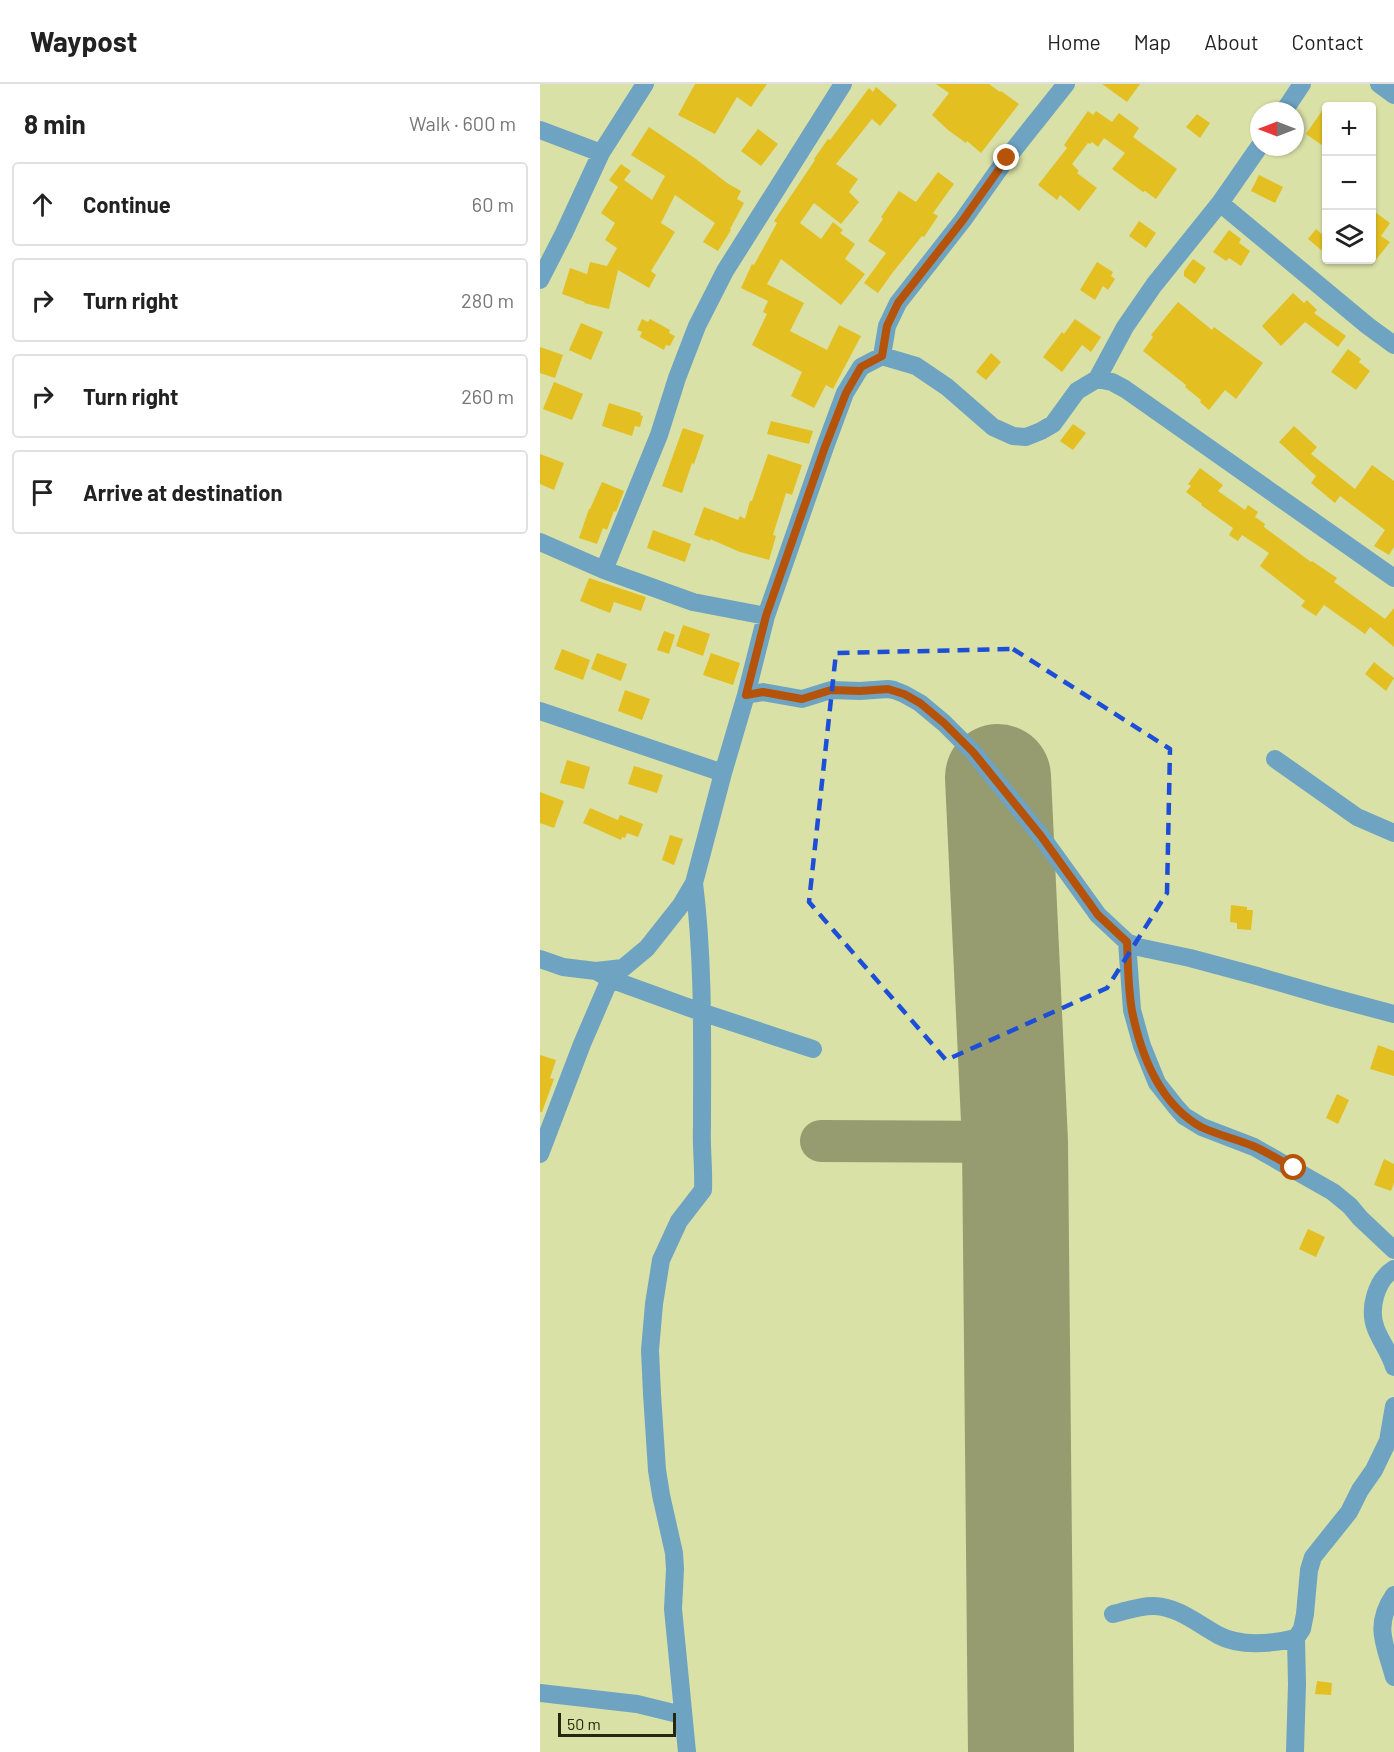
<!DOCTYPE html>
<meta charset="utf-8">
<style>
:root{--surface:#fff;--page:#f6f6f6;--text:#222;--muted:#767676;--line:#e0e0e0}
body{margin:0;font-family:Barlow,sans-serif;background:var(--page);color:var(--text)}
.controls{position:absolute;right:18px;top:18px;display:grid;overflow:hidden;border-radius:6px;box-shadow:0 2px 4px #0004}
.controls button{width:54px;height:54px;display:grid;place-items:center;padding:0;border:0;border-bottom:2px solid var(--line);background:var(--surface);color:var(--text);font:30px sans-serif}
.compass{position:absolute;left:710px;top:18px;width:54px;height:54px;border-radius:50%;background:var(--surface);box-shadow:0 2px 4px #0004;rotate:270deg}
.scale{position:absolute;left:18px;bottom:15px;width:118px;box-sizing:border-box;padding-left:6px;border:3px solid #252811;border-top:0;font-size:16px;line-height:21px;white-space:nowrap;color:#252811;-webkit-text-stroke:4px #d9e1a7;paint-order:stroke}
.stop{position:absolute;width:18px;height:18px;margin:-14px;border:4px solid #b45309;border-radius:50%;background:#fff}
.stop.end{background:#b45309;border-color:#fff;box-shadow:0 2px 6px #0008}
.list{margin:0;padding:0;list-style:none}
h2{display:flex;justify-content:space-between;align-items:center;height:78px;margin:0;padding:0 24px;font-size:26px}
h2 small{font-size:20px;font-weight:400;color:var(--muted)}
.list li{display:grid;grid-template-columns:39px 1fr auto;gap:18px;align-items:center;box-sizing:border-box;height:84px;margin:0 12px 12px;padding:0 12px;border:2px solid var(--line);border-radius:6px}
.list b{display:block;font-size:22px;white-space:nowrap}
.list em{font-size:20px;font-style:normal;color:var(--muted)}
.icon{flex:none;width:33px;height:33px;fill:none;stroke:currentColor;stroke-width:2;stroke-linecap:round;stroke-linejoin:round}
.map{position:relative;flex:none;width:854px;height:1668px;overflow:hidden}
header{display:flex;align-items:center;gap:36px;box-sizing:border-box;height:84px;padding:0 30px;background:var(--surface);border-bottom:2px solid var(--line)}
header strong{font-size:28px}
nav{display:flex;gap:33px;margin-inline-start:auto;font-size:21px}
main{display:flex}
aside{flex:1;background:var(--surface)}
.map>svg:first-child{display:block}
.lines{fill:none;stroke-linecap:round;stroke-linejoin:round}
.taxiway{stroke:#969c6f;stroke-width:42}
.runway{stroke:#969c6f;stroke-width:106}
.building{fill:#e3bf22}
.minor{stroke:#6ea3c2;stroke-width:18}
.route{stroke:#b45309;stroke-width:8}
.marked{fill:none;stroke:#1d4ed8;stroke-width:4.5;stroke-dasharray:12 8;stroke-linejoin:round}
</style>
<header>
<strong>Waypost</strong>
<nav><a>Home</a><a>Map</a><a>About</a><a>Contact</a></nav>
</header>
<main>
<aside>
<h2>8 min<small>Walk · 600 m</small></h2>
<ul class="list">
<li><svg class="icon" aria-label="ahead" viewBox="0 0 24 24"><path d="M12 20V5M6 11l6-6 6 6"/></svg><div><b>Continue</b></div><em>60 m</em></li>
<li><svg class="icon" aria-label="right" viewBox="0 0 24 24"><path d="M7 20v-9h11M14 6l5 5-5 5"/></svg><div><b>Turn right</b></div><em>280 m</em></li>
<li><svg class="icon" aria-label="right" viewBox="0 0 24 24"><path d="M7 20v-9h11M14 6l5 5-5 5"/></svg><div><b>Turn right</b></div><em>260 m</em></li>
<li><svg class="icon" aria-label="arrive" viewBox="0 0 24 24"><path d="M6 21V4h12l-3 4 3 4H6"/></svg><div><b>Arrive at destination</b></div></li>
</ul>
</aside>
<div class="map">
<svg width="854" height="1668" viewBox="0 0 854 1668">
<rect width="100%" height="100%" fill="#d9e1a7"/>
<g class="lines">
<path class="taxiway" d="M 281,1057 L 475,1058"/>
<path class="runway" d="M 458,693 L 475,1058 L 481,1668"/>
</g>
<path class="building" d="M 155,0 L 227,0 L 211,23 L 197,13 L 175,50 L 138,31 Z
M 396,0 L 449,0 L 460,8 L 461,7 L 479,20 L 441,69 L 427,57 L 426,59 L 408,46 L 392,31 L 409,9 Z
M 562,0 L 600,0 L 587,18 Z
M 336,3 L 357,21 L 340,42 L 332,35 L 296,80 L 318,95 L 309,108 L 319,118 L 301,140 L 274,119 L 260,139 L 281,155 L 293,138 L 303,146 L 300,149 L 315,160 L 305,175 L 325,190 L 301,221 L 241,175 L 227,200 L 264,219 L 250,247 L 287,266 L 299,241 L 321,252 L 293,305 L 286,301 L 274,324 L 251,312 L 262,288 L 212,261 L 227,230 L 223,228 L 228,217 L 201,204 L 212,180 L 214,181 L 237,139 L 234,137 L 275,76 L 274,75 L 288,55 L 290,56 L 329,4 L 333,8 Z
M 786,21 L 786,64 L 766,50 Z
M 548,27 L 553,31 L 556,27 L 572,38 L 579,29 L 599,44 L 593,53 L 637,85 L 616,115 L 605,107 L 603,108 L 572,85 L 585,69 L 564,54 L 558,63 L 552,58 L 550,60 L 548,59 L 532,80 L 539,87 L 537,89 L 557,104 L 539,127 L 520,111 L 517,116 L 498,101 L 527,64 L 524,61 Z
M 657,30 L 670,39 L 660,54 L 646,43 Z
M 109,43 L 156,75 L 187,99 L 201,107 L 197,115 L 204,119 L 190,145 L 191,146 L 178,167 L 163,158 L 175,139 L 135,111 L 121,139 L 135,148 L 111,187 L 116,191 L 109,204 L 78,186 L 69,225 L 44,219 L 45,218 L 22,210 L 30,184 L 47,190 L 50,178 L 67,182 L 77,164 L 65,156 L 75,139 L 61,129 L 78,103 L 69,96 L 81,80 L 91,87 L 84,96 L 112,116 L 125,92 L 91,71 Z
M 218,45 L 238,60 L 221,82 L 201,67 Z
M 398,88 L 414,100 L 393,129 L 398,132 L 384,153 L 382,152 L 353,188 L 338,209 L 324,199 L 346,169 L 328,157 L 343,135 L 341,133 L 359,107 L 376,118 Z
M 719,91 L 743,103 L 735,119 L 711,107 Z
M 831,125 L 850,139 L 841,152 L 850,158 L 831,182 Z
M 599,137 L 616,149 L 606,164 L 589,152 Z
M 776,145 L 786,154 L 786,170 L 768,155 Z
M 689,146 L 701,155 L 699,159 L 710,167 L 701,182 L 689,174 L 686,177 L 673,168 Z
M 653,175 L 666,184 L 655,200 L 644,192 L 644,187 Z
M 557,178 L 573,188 L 571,192 L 575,195 L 568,206 L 563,202 L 555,216 L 540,206 Z
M 753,209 L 764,219 L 767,216 L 777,226 L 774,229 L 806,252 L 798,263 L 765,238 L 741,262 L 722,242 Z
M 638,218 L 672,246 L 674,243 L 723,279 L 696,315 L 685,306 L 669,326 L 660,318 L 661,316 L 645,303 L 646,301 L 603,267 L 613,253 L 611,251 Z
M 102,235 L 108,238 L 110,235 L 130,246 L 129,249 L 135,252 L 130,262 L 126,261 L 124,266 L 100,253 L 102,248 L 97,246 Z
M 535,235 L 561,253 L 551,268 L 542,261 L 522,288 L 503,273 L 522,248 L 524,250 Z
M 41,239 L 63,248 L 51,276 L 29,266 Z
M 0,263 L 23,271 L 15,294 L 0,289 Z
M 808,265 L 821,275 L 819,278 L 830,287 L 816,306 L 791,288 Z
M 451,269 L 461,278 L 446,296 L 436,288 Z
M 14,298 L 43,310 L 32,336 L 3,325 Z
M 69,319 L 101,329 L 100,331 L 103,332 L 100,343 L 95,342 L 92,352 L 62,342 Z
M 231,337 L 273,347 L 269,360 L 227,350 Z
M 533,340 L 546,349 L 533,366 L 520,357 Z
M 754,342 L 777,363 L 771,370 L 815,405 L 832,381 L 854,397 L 854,463 L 849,471 L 834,462 L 845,446 L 800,412 L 795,419 L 771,399 L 776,392 L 739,358 Z
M 143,344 L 164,351 L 154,380 L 152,379 L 142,409 L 122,402 Z
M 0,370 L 24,379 L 14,406 L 0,400 Z
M 228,370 L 262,381 L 252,411 L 246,409 L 233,451 L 236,452 L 229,476 L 200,468 L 170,455 L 170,457 L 154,451 L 164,423 L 198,436 L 200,432 L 205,435 L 210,417 L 212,417 Z
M 660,384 L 683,401 L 678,407 L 705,426 L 708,421 L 718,428 L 715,433 L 725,440 L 724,443 L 771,478 L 772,477 L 797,494 L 794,498 L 845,535 L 854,524 L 854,563 L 830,543 L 825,550 L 784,521 L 776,532 L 761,522 L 765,517 L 720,482 L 729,469 L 702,451 L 698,457 L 689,451 L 693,444 L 661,421 L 662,420 L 646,408 L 651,402 L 648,400 Z
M 62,398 L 84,407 L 76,428 L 74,427 L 67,446 L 63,444 L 57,460 L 39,454 L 49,425 L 50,425 Z
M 113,446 L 151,460 L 145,478 L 107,464 Z
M 49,494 L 106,513 L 101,527 L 74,518 L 70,529 L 40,517 Z
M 143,541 L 170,550 L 163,572 L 136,562 Z
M 124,547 L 135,551 L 129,570 L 117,566 Z
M 22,565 L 50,576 L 43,596 L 14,585 Z
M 57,569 L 87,580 L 81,597 L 51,585 Z
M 171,569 L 200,579 L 193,601 L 163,591 Z
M 834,578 L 854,594 L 846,607 L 825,590 Z
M 85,606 L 110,615 L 102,636 L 78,627 Z
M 27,676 L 50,683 L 44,705 L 20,699 Z
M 94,682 L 123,691 L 117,709 L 88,700 Z
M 0,708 L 24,717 L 14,744 L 0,739 Z
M 50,724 L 78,736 L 80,731 L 103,740 L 98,753 L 87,749 L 85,754 L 82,753 L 81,756 L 43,739 Z
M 130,751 L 143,755 L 134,781 L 122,776 Z
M 691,821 L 707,823 L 707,826 L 713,826 L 711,846 L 697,845 L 697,839 L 690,838 Z
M 838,961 L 854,967 L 854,992 L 830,985 Z
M 0,971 L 16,976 L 10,994 L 14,995 L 2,1028 L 0,1028 Z
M 797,1010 L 809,1016 L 798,1040 L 786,1034 Z
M 844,1075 L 854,1080 L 854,1099 L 851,1107 L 834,1101 Z
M 768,1145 L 785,1153 L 776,1173 L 759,1165 Z
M 777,1597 L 792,1599 L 791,1611 L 775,1610 Z"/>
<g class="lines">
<path class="minor" d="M 839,0 L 854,11
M 744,27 L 762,0
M 0,46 L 61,69
M 680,119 L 828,242 L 854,261
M 0,196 L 24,149 L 61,69 L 105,0
M 342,272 L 347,242 L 358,219 L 423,136 L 467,74 L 526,0
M 557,295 L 585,243 L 614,201 L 680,119 L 719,63
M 0,458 L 64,486 L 153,518 L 226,532
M 64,486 L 119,351 L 137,294 L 157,242 L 185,187 L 303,0
M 206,611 L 223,608 L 262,615 L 291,606 L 320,607 L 348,605 L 354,606 L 364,610 L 380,619 L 404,639 L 433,668 L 501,752 L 558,831 L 587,858 L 598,863 L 650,874 L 717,892 L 790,913 L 854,930
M 0,627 L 183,689
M 735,675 L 817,733 L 854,749
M 587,858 L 592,926 L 602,962 L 617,999 L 636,1023 L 644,1032 L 662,1043 L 714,1063 L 793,1108 L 810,1122 L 820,1134 L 854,1166
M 0,875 L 23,883 L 56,887 L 83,884 L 107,864 L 141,821 L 154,799 L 183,689 L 206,611 L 226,532 L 285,363 L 305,309 L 321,283 L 342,272 L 376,282 L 407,303 L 453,343 L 473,352 L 486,353 L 501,347 L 513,340 L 537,307 L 557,295 L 572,298 L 585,305 L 854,494
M 56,887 L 70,895 L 161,928 L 273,965
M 0,1070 L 42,960 L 70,895
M 854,1185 C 836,1196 828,1225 836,1245 C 841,1258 850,1269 854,1283
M 854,1511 C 833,1542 845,1560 854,1593
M 573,1530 C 586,1527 601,1521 615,1522 C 638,1523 658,1540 678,1551 C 700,1563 732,1560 756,1554 L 762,1545 L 765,1530 L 769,1486 L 773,1473 L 809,1428 L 820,1406 L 834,1386 L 848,1357 L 854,1322
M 0,1609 L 97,1620 L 142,1631
M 147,1668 L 133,1525 L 135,1485 L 134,1469 L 121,1411 L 117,1386 L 112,1310 L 110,1266 L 114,1220 L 121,1176 L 139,1137 L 163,1106 C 164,1085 161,1063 162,1042 C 162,962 164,878 154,799
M 755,1668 L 757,1600 L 756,1554"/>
</g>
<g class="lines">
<path class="route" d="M 467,74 L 423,136 L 358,219 L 347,242 L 342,272 L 321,283 L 306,309 L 285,363 L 226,532 L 206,611 L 223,608 L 262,615 L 291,606 L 320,607 L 348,605 L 364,610 L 380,619 L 404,639 L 433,668 L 501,752 L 558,831 L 587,858 C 588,880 588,905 592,927 C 601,971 620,1020 661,1043 C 678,1051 696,1055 713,1062 C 727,1068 741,1077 754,1084"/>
</g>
<path class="marked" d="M 473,565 L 630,665 L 627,809 L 567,904 L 406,976 L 269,818 L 296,569 Z"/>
</svg>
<div class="controls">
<button>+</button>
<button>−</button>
<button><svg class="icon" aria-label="layers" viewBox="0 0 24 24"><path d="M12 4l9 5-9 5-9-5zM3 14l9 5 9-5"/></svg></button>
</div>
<svg class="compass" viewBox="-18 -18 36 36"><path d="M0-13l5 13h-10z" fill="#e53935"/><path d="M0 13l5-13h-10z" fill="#767676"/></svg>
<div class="scale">50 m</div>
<div class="stop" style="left:754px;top:1084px"></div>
<div class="stop end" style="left:467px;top:74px"></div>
</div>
</main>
